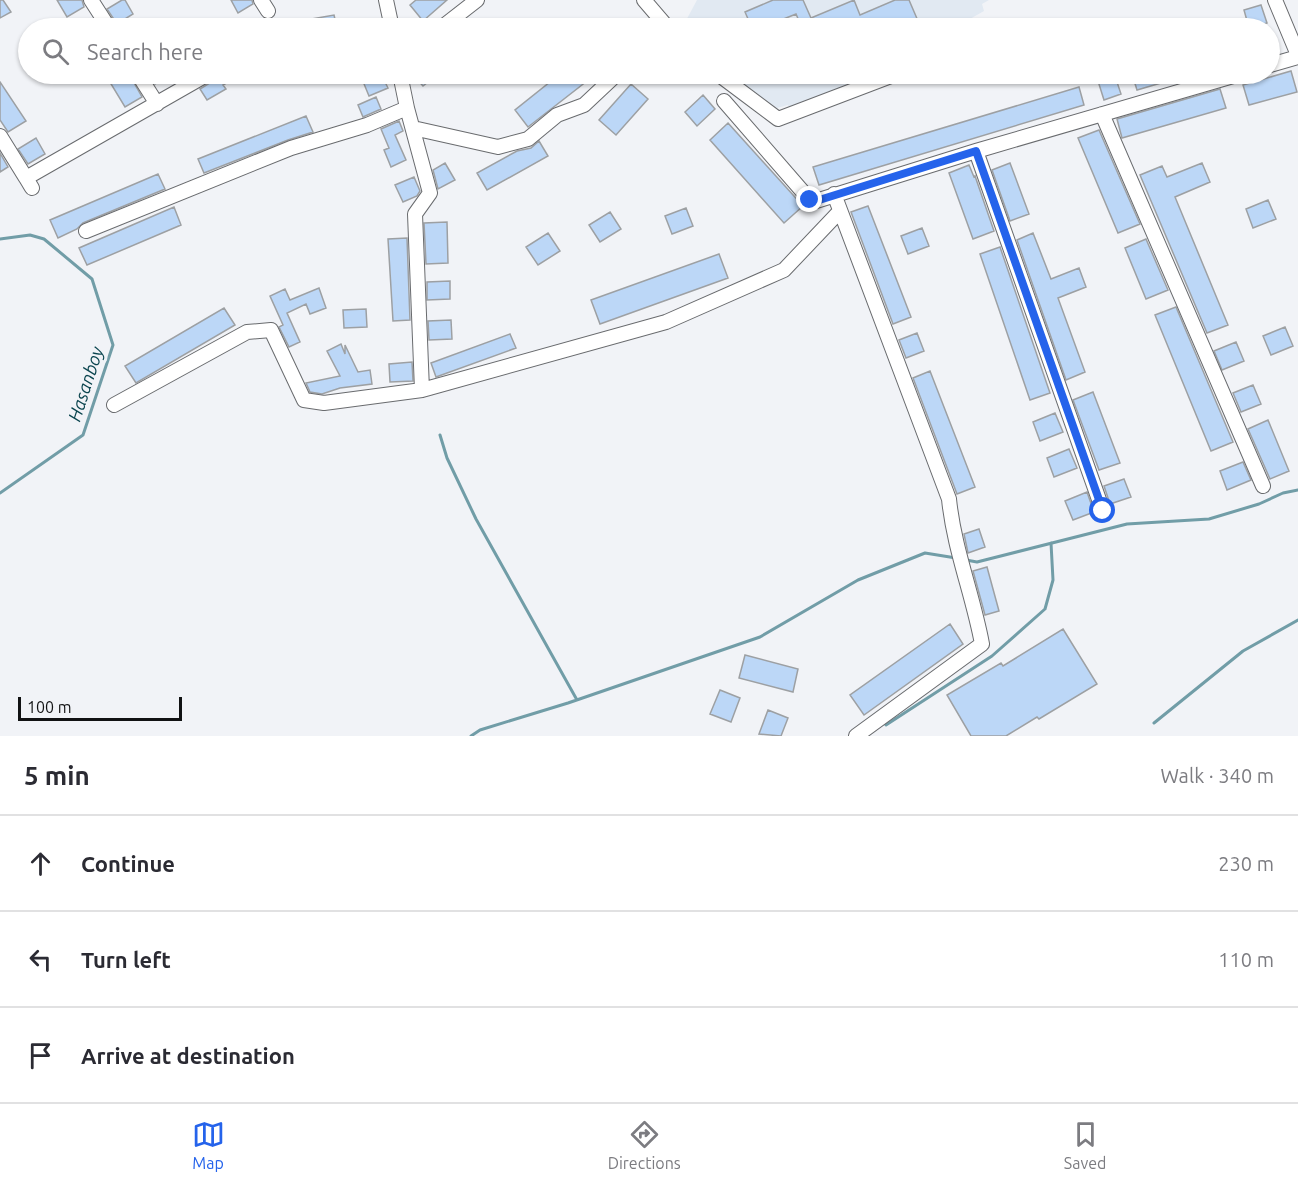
<!DOCTYPE html>
<meta charset="utf-8">
<style>
:root{--surface:#fff;--page:#f2f2f3;--text:#2b2b33;--muted:#7c7c81;--line:#e1e1e2;--accent:#2563eb}
body{margin:0;font-family:Ubuntu,sans-serif;background:var(--page);color:var(--text)}
.scale{position:absolute;left:18px;bottom:15px;width:164px;box-sizing:border-box;padding-left:6px;border:3px solid #111213;border-top:0;font-size:16px;line-height:21px;white-space:nowrap;color:#111213;-webkit-text-stroke:4px #f1f3f7;paint-order:stroke}
.stop{position:absolute;width:18px;height:18px;margin:-14px;border:4px solid #2563eb;border-radius:50%;background:#fff}
.stop.end{background:#2563eb;border-color:#fff;box-shadow:0 2px 6px #0008}
.list{margin:0;padding:0;list-style:none}
h2{display:flex;justify-content:space-between;align-items:center;height:78px;margin:0;padding:0 24px;font-size:26px}
h2 small{font-size:20px;font-weight:400;color:var(--muted)}
.list li{display:grid;grid-template-columns:39px 1fr auto;gap:18px;align-items:center;box-sizing:border-box;height:96px;padding:0 24px;border-top:2px solid var(--line)}
.list b{display:block;font-size:22px;white-space:nowrap}
.list em{font-size:20px;font-style:normal;color:var(--muted)}
.icon{flex:none;width:33px;height:33px;fill:none;stroke:currentColor;stroke-width:2;stroke-linecap:round;stroke-linejoin:round}
.map{position:relative;flex:none;width:1298px;height:736px;overflow:hidden}
.search{position:absolute;background:var(--surface);box-shadow:0 2px 4px #0004;left:18px;right:18px;top:18px;height:66px;display:flex;align-items:center;gap:15px;box-sizing:border-box;padding:0 21px;border-radius:33px;color:var(--muted);font-size:22px}
.sheet{height:366px;background:var(--surface)}
nav{display:flex;justify-content:space-around;align-items:center;box-sizing:border-box;height:84px;border-top:2px solid var(--line);background:var(--surface);font-size:16px;color:var(--muted)}
nav a{display:grid;justify-items:center;gap:3px}
nav .on{color:var(--accent)}
.map>svg:first-child{display:block}
.built{fill:#e1e9f2}
.lines{fill:none;stroke-linecap:round;stroke-linejoin:round}
.stream{stroke:#719da7;stroke-width:3}
.building{fill:#bcd7f7;stroke:#9da0a3;stroke-width:1.5}
.street-casing{stroke:#696b6e;stroke-width:16}
.street{stroke:#fff;stroke-width:14}
.route{stroke:#2563eb;stroke-width:8}
.labels{text-anchor:middle;dominant-baseline:central;stroke-width:6;stroke-linejoin:round;paint-order:stroke}
.water-label{font-size:18px;font-style:italic;fill:#0b454f;stroke:#f1f3f7}
</style>
<div class="map">
<svg width="1298" height="736" viewBox="0 0 1298 736">
<rect width="100%" height="100%" fill="#f1f3f7"/>
<path class="built" d="M 697,0 L 989,0 L 982,4 L 984,11 L 954,28 L 682,28 Z
M 728,74 L 919,74 L 792,117 L 788,105 L 777,108 Z"/>
<g class="lines">
<path class="stream" d="M 0,239 L 30,235 L 44,239 L 92,279 L 113,345 L 83,435 L 0,493
M 440,435 L 447,458 L 476,519 L 577,700
M 966,560 L 977,562 L 1127,524 L 1209,519 L 1259,504 L 1283,493 L 1298,490
M 1154,723 L 1243,651 L 1298,620
M 886,725 L 992,656 L 1045,609 L 1053,580 L 1051,543
M 471,736 L 480,730 L 568,703 L 760,637 L 858,580 L 925,553 L 956,558"/>
</g>
<path class="building" d="M 0,0 L 3,0 L 11,12 L 0,18 Z
M 57,0 L 82,0 L 84,7 L 67,17 Z
M 122,0 L 125,0 L 133,14 L 117,24 L 107,9 Z
M 231,0 L 252,0 L 253,4 L 238,13 Z
M 416,0 L 447,0 L 423,21 L 410,5 Z
M 773,0 L 803,0 L 811,18 L 854,0 L 860,15 L 895,0 L 909,0 L 921,28 L 893,28 L 889,19 L 867,28 L 802,28 L 796,14 L 761,28 L 752,28 L 745,12 Z
M 1261,5 L 1267,23 L 1249,28 L 1244,10 Z
M 334,15 L 337,28 L 283,28 L 283,24 Z
M 1291,71 L 1297,92 L 1249,105 L 1243,85 Z
M 105,74 L 129,74 L 142,97 L 125,107 Z
M 148,74 L 172,74 L 155,84 Z
M 217,74 L 242,74 L 223,85 L 226,89 L 207,100 L 200,89 L 213,81 Z
M 375,74 L 381,74 L 388,88 L 369,96 L 362,79 Z
M 412,74 L 438,74 L 423,86 Z
M 560,74 L 596,74 L 528,127 L 515,110 Z
M 1132,74 L 1185,74 L 1185,76 L 1137,90 Z
M 1115,76 L 1121,94 L 1104,100 L 1098,81 Z
M 0,82 L 26,121 L 8,132 L 0,120 Z
M 631,84 L 648,99 L 616,135 L 599,120 Z
M 1079,87 L 1084,105 L 819,185 L 813,167 Z
M 1220,89 L 1226,108 L 1122,138 L 1117,119 Z
M 703,95 L 715,109 L 697,126 L 685,112 Z
M 376,97 L 381,109 L 363,117 L 358,105 Z
M 306,116 L 313,132 L 288,140 L 204,173 L 198,159 Z
M 399,121 L 403,131 L 395,135 L 406,160 L 391,167 L 384,150 L 389,148 L 381,129 Z
M 728,123 L 803,206 L 784,223 L 710,140 Z
M 1099,130 L 1140,224 L 1118,233 L 1078,138 Z
M 36,138 L 45,154 L 28,164 L 18,149 Z
M 539,141 L 548,156 L 487,190 L 477,173 L 517,151 L 531,148 Z
M 0,153 L 8,167 L 0,172 Z
M 445,163 L 455,180 L 438,189 L 433,170 Z
M 1010,163 L 1029,214 L 1010,221 L 992,170 Z
M 1202,163 L 1210,182 L 1175,197 L 1228,325 L 1207,333 L 1140,175 L 1162,166 L 1167,177 Z
M 969,165 L 974,177 L 975,176 L 994,231 L 973,239 L 949,173 Z
M 158,174 L 165,189 L 83,223 L 77,229 L 58,238 L 50,220 Z
M 414,177 L 420,191 L 417,196 L 403,202 L 395,185 Z
M 1268,200 L 1276,219 L 1253,228 L 1246,209 Z
M 868,206 L 911,317 L 893,324 L 851,212 Z
M 174,207 L 181,225 L 87,265 L 79,248 Z
M 686,208 L 693,226 L 672,234 L 665,216 Z
M 610,212 L 621,229 L 600,242 L 589,225 Z
M 447,222 L 448,263 L 426,264 L 424,223 Z
M 922,228 L 929,246 L 908,254 L 901,236 Z
M 548,233 L 560,251 L 538,265 L 526,247 Z
M 1033,233 L 1051,279 L 1079,268 L 1086,287 L 1058,298 L 1085,372 L 1066,380 L 1017,240 Z
M 407,238 L 410,320 L 393,321 L 388,239 Z
M 1146,239 L 1168,290 L 1146,299 L 1125,248 Z
M 1000,247 L 1050,393 L 1030,400 L 980,254 Z
M 719,254 L 728,278 L 600,324 L 591,300 Z
M 450,281 L 450,299 L 427,300 L 427,282 Z
M 319,288 L 326,308 L 310,314 L 306,304 L 287,313 L 300,342 L 289,347 L 279,327 L 283,325 L 270,296 L 285,289 L 290,300 Z
M 1176,307 L 1233,442 L 1211,451 L 1155,315 Z
M 224,308 L 235,325 L 136,383 L 125,366 Z
M 366,309 L 367,327 L 344,328 L 343,310 Z
M 451,320 L 452,339 L 429,340 L 428,321 Z
M 1285,327 L 1293,346 L 1271,355 L 1263,336 Z
M 917,333 L 924,351 L 906,358 L 899,340 Z
M 510,334 L 516,348 L 436,377 L 431,363 Z
M 1236,342 L 1244,361 L 1222,370 L 1214,351 Z
M 341,344 L 345,354 L 345,345 L 358,372 L 370,370 L 372,384 L 340,388 L 322,394 L 310,392 L 306,383 L 340,376 L 327,351 Z
M 412,362 L 413,381 L 390,382 L 389,364 Z
M 930,371 L 975,487 L 957,494 L 913,378 Z
M 1253,385 L 1261,404 L 1241,412 L 1233,393 Z
M 1093,392 L 1120,463 L 1099,470 L 1073,400 Z
M 1055,413 L 1063,432 L 1040,441 L 1033,422 Z
M 1268,420 L 1289,471 L 1270,479 L 1248,429 Z
M 1069,449 L 1077,468 L 1054,477 L 1047,458 Z
M 1243,462 L 1251,480 L 1227,490 L 1220,471 Z
M 1124,479 L 1131,497 L 1110,504 L 1104,486 Z
M 1087,492 L 1094,512 L 1073,520 L 1065,501 Z
M 979,529 L 985,547 L 968,553 L 964,534 Z
M 987,567 L 999,611 L 985,615 L 973,571 Z
M 950,624 L 963,644 L 864,715 L 850,695 Z
M 1063,629 L 1097,684 L 1039,719 L 1037,717 L 1006,736 L 971,736 L 947,695 L 1001,663 L 1003,666 Z
M 745,655 L 798,669 L 793,692 L 739,678 Z
M 720,690 L 740,698 L 731,722 L 710,714 Z
M 768,710 L 788,718 L 781,736 L 759,734 Z"/>
<g class="lines">
<g class="street-casing">
<path id="street" d="M 91,0 L 109,28
M 261,0 L 268,11
M 386,0 L 392,28
M 644,0 L 668,28
M 1275,0 L 1298,55
M 441,28 L 477,0
M 1270,65 L 1298,57
M 138,74 L 157,104
M 400,74 L 407,108 L 430,193 L 415,214 L 422,390
M 718,74 L 778,119 L 891,76
M 724,101 L 810,200 L 816,201 L 976,151 L 1240,74
M 1102,114 L 1263,486
M 413,128 L 498,147 L 528,139 L 557,115 L 584,105 L 617,74
M 0,136 L 26,178
M 976,151 L 1103,511
M 32,188 L 26,178 L 208,74
M 834,194 L 949,499 C 954,549 973,595 982,644 L 856,736
M 86,231 L 291,148 L 367,125 L 407,108
M 114,405 L 247,332 L 271,330 L 304,400 L 324,403 L 422,390 L 666,322 L 784,270 L 840,211"/>
</g>
<use href="#street" class="street"/>
</g>
<g class="lines">
<path class="route" d="M 810,200 L 816,201 L 976,151 L 1103,511"/>
</g>
<g class="labels">
<g class="water-label">
<text transform="translate(85 384) rotate(-72)">Hasanboy</text>
</g>
</g>
</svg>
<div class="scale">100 m</div>
<div class="stop" style="left:1103px;top:511px"></div>
<div class="stop end" style="left:810px;top:200px"></div>
<div class="search"><svg class="icon" aria-label="search" viewBox="0 0 24 24"><circle cx="10" cy="10" r="6"/><path d="M15 15l6 6"/></svg>Search here</div>
</div>
<section class="sheet">
<h2>5 min<small>Walk · 340 m</small></h2>
<ul class="list">
<li><svg class="icon" aria-label="ahead" viewBox="0 0 24 24"><path d="M12 20V5M6 11l6-6 6 6"/></svg><div><b>Continue</b></div><em>230 m</em></li>
<li><svg class="icon" aria-label="left" viewBox="0 0 24 24"><path d="M17 20v-9H6M10 6l-5 5 5 5"/></svg><div><b>Turn left</b></div><em>110 m</em></li>
<li><svg class="icon" aria-label="arrive" viewBox="0 0 24 24"><path d="M6 21V4h12l-3 4 3 4H6"/></svg><div><b>Arrive at destination</b></div></li>
</ul>
</section>
<nav>
<a class="on"><svg class="icon" aria-label="map" viewBox="0 0 24 24"><path d="M3 6l6-2 6 2 6-2v14l-6 2-6-2-6 2zM9 4v14M15 6v14"/></svg>Map</a>
<a><svg class="icon" aria-label="directions" viewBox="0 0 24 24"><path d="M12 3l9 9-9 9-9-9zM9 14v-3h6M13 9l2 2-2 2"/></svg>Directions</a>
<a><svg class="icon" aria-label="saved" viewBox="0 0 24 24"><path d="M7 4h10v16l-5-4-5 4z"/></svg>Saved</a>
</nav>
